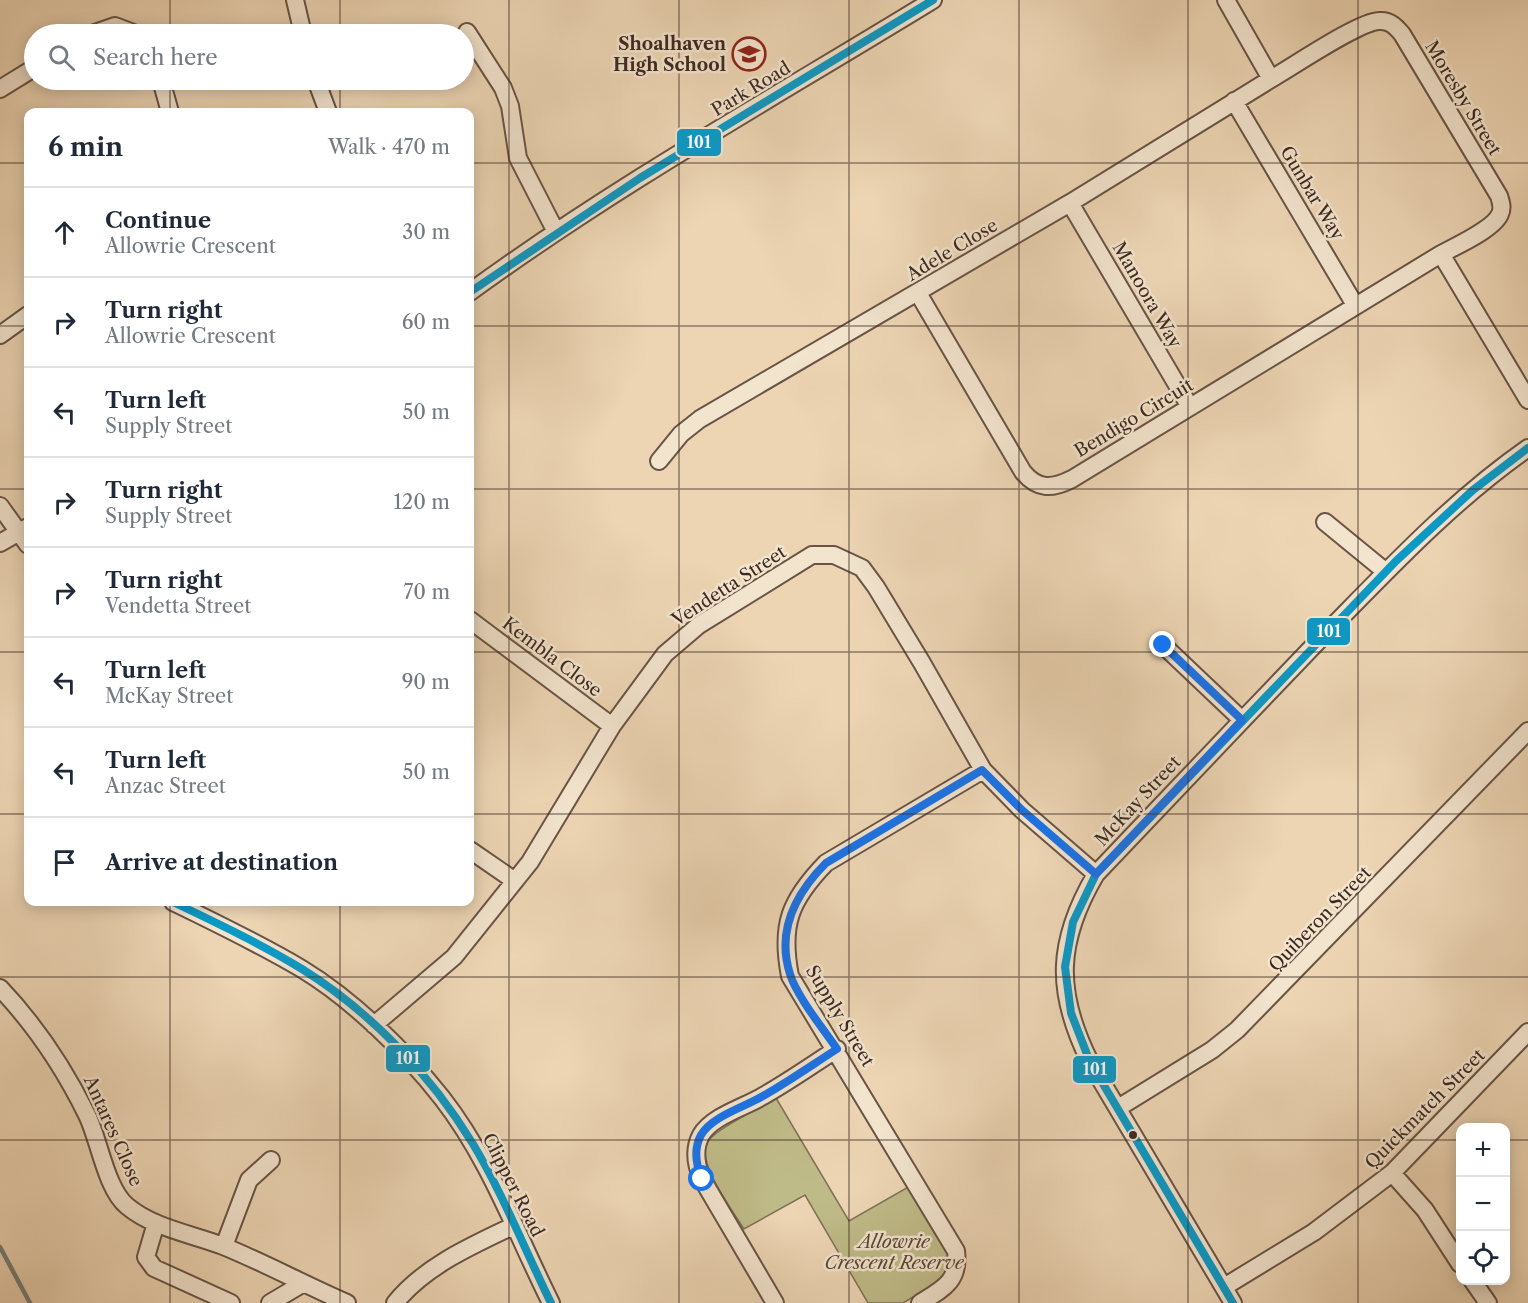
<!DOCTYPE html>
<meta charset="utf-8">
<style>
:root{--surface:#fff;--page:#f2f2f3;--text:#1f2937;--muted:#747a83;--line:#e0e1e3}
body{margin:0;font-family:"Libre Caslon Text",serif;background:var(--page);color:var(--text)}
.controls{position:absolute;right:18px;bottom:18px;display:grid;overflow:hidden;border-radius:12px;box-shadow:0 3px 15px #0003}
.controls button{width:54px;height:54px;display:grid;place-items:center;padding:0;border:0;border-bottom:2px solid var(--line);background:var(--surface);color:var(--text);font:30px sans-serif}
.stop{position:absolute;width:18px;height:18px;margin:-14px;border:4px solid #1a73e8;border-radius:50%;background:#fff}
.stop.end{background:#1a73e8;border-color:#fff;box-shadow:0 2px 6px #0008}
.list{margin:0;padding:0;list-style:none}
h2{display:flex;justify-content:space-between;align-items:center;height:78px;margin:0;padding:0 24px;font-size:26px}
h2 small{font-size:20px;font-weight:400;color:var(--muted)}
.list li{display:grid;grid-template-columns:39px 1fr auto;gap:18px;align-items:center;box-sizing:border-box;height:90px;padding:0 24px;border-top:2px solid var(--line)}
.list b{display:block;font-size:22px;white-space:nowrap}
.list p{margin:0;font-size:20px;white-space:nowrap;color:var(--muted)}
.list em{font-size:20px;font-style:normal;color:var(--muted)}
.icon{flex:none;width:33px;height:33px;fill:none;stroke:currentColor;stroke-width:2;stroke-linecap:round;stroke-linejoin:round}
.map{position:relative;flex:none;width:1528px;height:1303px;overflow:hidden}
.search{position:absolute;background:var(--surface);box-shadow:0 3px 15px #0003;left:24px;top:24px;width:450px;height:66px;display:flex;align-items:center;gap:15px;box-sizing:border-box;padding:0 21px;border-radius:33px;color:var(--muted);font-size:22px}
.panel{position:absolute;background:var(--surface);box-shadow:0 3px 15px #0003;left:24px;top:108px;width:450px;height:798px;border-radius:12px}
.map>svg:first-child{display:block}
.park{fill:#bfbb88;stroke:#7e7254;stroke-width:1.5}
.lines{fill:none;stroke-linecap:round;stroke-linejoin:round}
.stream{stroke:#757f78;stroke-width:4.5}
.minor-casing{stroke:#695446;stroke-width:20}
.minor{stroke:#f3e4ce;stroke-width:16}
.bus-1-casing{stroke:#f3e4ce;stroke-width:12}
.bus-1{stroke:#0c99c6;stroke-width:8}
.route{stroke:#1a73e8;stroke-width:8}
.grid{fill:none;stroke:#3d2921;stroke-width:1.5;stroke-opacity:0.55}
.bus-dot{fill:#3d2921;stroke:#f3e4ce;stroke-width:2}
.labels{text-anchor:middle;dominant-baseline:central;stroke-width:5;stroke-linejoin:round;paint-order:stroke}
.poi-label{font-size:18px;font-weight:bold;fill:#3d2921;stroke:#f3e4ce;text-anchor:end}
.street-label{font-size:18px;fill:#3d2921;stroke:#f3e4ce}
.park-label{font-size:18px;font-style:italic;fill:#574636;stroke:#f3e4ce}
.line-badge{stroke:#f3e4ce;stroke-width:2}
.badge-label{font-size:16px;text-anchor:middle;font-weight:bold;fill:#fff}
</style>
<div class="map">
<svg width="1528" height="1303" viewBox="0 0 1528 1303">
<rect width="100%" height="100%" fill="#edd5b4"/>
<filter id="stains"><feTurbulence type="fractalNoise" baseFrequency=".00333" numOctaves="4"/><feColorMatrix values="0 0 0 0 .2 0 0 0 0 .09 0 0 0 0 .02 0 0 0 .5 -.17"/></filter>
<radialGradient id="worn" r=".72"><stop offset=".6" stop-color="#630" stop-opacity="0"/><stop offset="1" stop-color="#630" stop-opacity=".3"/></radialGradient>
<path class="park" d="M 776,1098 L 849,1221 L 910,1186 L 949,1254 L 949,1264 L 944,1277 L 937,1283 L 903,1303 L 868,1303 L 805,1195 L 744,1229 C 733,1211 694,1160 708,1141 C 718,1128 760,1108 776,1098 Z"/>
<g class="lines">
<path class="stream" d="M 0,1247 L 30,1303"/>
<g class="minor-casing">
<path id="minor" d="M 295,0 L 303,34
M 1226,0 L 1271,79 C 1294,66 1358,22 1379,21 C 1390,20 1396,27 1402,34 L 1499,196 C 1501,202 1503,208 1500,214 C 1494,229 1456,246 1441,254 L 1528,400
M 467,32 L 503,88 L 510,106 L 518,158 L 556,232
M 92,34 L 115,26 L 136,34
M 161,80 L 170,112
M 316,80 L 328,112
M 0,89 L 34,68
M 1234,101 L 1355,305
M 1070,203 L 1190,407
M 470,292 C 617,185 778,95 933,0
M 918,293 L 1023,472 C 1038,490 1052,489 1072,479 L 1441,254
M 0,335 L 28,315
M 659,461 L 681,434 L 700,419 L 1070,203 L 1271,79
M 0,506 L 28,545
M 1325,522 L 1386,572
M 0,543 L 28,527
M 470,620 L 612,726
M 1163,645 L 1242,720
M 470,850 L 515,881
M 173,902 C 216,923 260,944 302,969 C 353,1000 405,1051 442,1098 C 489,1158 517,1235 551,1303
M 0,988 C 36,1026 64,1068 87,1115 C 99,1139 106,1189 127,1206 C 153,1228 192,1234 223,1246 C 265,1263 305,1285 347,1303
M 374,1025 L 454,957 L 530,862 L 612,726 L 665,654 L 699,625 L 812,555 L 834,555 L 862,568 L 876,587 L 922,663 L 983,770 L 1022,810 L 1096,874
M 1118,1108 L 1212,1050 L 1237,1030 L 1528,731
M 1392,1173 L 1425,1210 L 1460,1264
M 156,1223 L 146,1257 L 154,1268 L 231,1303
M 224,1246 L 249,1180 L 271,1160
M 1472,1280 L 1488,1303
M 1224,1287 L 1314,1232 L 1392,1173 L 1528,1032
M 270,1303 L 302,1284
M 395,1303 C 425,1266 471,1246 513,1226
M 775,1303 L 702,1179 C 696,1165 693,1150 701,1135 C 712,1116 745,1107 763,1096 C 788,1082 812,1065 837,1049
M 920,1303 C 943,1289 960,1281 956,1251 L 790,976 C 780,925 790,900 826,863 L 983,770
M 1233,1303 L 1090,1062 C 1055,992 1056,942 1096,874 C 1172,794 1247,715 1323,636 C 1388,570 1452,501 1528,448"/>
</g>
<use href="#minor" class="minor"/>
<g class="bus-1-casing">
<path id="bus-1" d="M 470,292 L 640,178 L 933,0
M 173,902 C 217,923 261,944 302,969 C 371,1012 431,1075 473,1144 C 503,1194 525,1250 551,1303
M 1233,1303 L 1090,1062 L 1071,1013 L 1065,967 L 1073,922 L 1096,874 L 1396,561 L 1473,490 L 1528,448"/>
</g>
<use href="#bus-1" class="bus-1"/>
</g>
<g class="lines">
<path class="route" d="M 702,1179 C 696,1165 693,1150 701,1135 C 712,1116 745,1107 763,1096 C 788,1082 812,1065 837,1049 C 824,1030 796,995 790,974 C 776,930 796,893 826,863 L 982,770 L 1022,810 L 1096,874 L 1242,720 L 1163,645"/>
</g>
<path class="grid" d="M 170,0 L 170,34M 340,0 L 340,34M 509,0 L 509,1303M 679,0 L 679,1303M 849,0 L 849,1303M 1019,0 L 1019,1303M 1188,0 L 1188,1303M 1358,0 L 1358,1303M 170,80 L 170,112M 340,80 L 340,112M 0,163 L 28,163M 470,163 L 1528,163M 0,326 L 28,326M 470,326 L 1528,326M 0,489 L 28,489M 470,489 L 1528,489M 0,652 L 28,652M 470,652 L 1528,652M 0,814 L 28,814M 470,814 L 1528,814M 170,902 L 170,1303M 340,902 L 340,1303M 0,977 L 1528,977M 0,1140 L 1460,1140M 1506,1140 L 1528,1140"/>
<defs>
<g id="school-ring" transform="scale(1.725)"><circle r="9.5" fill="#f3e4ce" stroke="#8f2418" stroke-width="1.5"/><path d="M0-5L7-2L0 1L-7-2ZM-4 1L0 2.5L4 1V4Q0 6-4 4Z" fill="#8f2418"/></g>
</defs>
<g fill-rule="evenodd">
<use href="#school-ring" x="749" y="54"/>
</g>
<circle class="bus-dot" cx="1133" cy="1135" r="5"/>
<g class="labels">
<g class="poi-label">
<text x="726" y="44">Shoalhaven<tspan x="726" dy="21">High School</tspan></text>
</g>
<g class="street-label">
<text transform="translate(751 89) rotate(-31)">Park Road</text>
<text transform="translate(1463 98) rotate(59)">Moresby Street</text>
<text transform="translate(1312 193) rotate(59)">Gunbar Way</text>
<text transform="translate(952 250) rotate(-31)">Adele Close</text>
<text transform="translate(1147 295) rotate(60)">Manoora Way</text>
<text transform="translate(1134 418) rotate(-31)">Bendigo Circuit</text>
<text transform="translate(729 586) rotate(-33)">Vendetta Street</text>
<text transform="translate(552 657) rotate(37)">Kembla Close</text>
<text transform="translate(1138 801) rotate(-47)">McKay Street</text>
<text transform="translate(1320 919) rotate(-46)">Quiberon Street</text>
<text transform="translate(840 1016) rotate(59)">Supply Street</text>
<text transform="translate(1425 1109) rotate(-45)">Quickmatch Street</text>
<text transform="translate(113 1131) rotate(66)">Antares Close</text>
<text transform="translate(513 1185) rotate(63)">Clipper Road</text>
</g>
<g class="park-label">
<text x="894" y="1242">Allowrie<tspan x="894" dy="21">Crescent Reserve</tspan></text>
</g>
</g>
<g class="line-badge">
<rect x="676" y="128" width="46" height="29" rx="6" fill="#0c99c6"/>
<rect x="1306" y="617" width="45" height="29" rx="6" fill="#0c99c6"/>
<rect x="385" y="1044" width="46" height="29" rx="6" fill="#0c99c6"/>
<rect x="1072" y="1055" width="45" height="29" rx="6" fill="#0c99c6"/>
</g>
<g class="badge-label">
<text x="699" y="148">101</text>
<text x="1329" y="637">101</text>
<text x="408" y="1064">101</text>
<text x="1095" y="1075">101</text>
</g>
<rect width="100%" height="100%" filter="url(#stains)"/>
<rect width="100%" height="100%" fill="url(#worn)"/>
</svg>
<div class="controls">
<button>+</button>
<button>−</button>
<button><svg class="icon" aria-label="locate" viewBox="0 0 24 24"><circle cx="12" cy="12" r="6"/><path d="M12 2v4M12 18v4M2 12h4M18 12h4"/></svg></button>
</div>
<div class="stop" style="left:702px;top:1179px"></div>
<div class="stop end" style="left:1163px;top:645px"></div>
<div class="search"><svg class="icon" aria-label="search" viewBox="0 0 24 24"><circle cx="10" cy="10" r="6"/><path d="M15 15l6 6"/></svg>Search here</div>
<section class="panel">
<h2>6 min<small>Walk · 470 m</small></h2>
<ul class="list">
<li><svg class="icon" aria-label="ahead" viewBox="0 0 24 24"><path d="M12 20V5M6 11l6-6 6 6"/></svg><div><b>Continue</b><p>Allowrie Crescent</p></div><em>30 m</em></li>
<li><svg class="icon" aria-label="right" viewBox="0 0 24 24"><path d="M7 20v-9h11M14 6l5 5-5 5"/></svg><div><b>Turn right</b><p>Allowrie Crescent</p></div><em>60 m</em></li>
<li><svg class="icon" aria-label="left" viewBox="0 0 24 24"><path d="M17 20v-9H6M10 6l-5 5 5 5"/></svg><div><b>Turn left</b><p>Supply Street</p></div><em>50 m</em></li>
<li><svg class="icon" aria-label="right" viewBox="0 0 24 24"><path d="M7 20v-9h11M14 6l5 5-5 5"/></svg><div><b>Turn right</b><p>Supply Street</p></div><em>120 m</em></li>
<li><svg class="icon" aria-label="right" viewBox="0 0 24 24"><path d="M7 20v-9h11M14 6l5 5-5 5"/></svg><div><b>Turn right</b><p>Vendetta Street</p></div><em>70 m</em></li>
<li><svg class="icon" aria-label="left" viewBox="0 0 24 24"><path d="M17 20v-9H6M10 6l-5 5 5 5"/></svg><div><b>Turn left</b><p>McKay Street</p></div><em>90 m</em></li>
<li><svg class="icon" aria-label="left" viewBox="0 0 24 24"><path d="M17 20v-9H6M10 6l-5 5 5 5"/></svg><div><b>Turn left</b><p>Anzac Street</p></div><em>50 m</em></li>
<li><svg class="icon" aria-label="arrive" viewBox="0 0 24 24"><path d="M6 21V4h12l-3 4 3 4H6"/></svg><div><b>Arrive at destination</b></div></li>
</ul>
</section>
</div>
